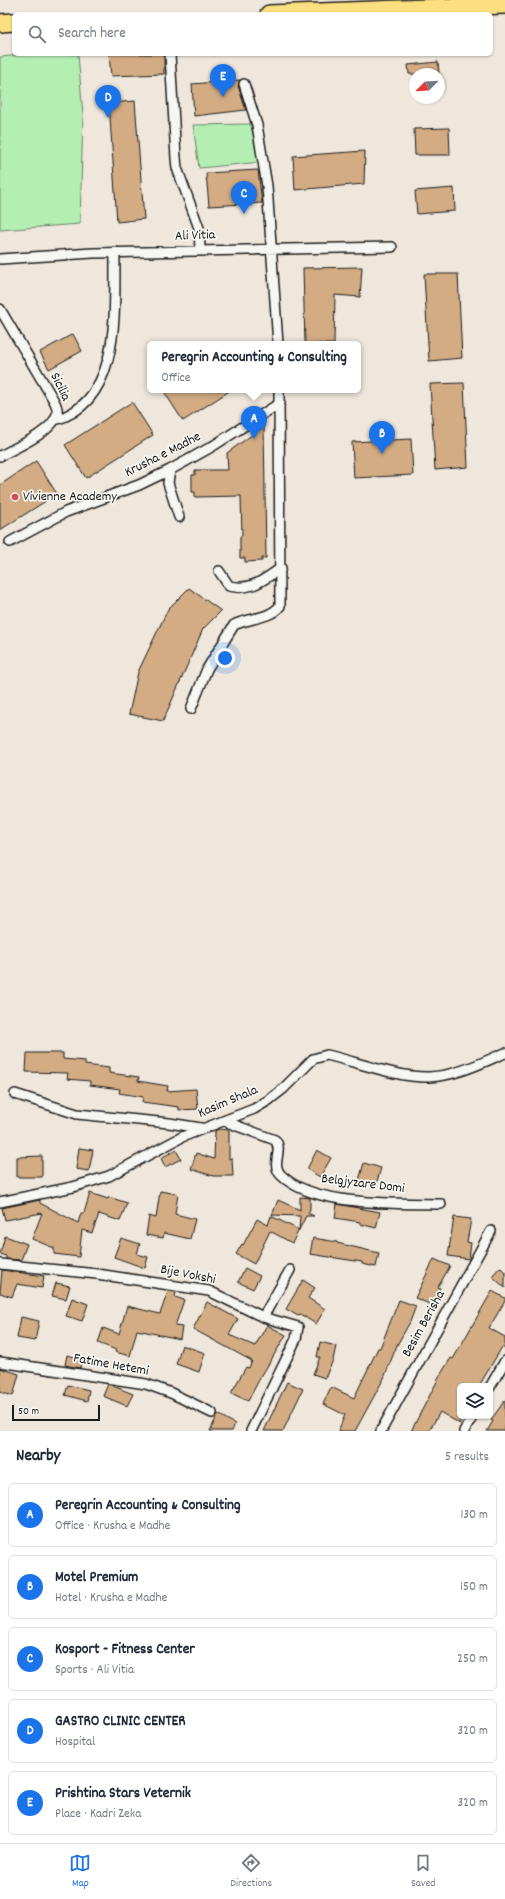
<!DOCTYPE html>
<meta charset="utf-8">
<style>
:root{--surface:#fff;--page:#f6f6f7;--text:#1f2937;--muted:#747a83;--line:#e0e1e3;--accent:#1a73e8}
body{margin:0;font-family:Dekko,sans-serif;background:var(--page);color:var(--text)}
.controls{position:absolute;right:12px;bottom:12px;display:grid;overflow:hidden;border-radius:6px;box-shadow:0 1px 3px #0004}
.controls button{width:36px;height:36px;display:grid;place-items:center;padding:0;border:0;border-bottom:1px solid var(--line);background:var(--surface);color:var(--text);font:20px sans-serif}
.compass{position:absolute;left:409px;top:68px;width:36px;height:36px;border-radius:50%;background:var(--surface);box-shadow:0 1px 3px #0004;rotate:246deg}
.scale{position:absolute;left:12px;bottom:10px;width:88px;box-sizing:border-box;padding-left:4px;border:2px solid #1c1c1c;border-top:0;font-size:11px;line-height:14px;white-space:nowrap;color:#1c1c1c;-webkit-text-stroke:3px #f6f6f2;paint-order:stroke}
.you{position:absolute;left:225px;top:658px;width:14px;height:14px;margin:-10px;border:3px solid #fff;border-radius:50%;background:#1a73e8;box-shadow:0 0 0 6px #1a73e833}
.badge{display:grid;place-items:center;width:26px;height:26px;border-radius:50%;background:var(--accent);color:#fff;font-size:13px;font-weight:700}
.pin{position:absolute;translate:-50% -33px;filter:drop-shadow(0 1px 2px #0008)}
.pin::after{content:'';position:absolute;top:21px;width:14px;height:12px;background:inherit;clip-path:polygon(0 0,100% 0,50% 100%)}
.popup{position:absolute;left:147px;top:341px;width:214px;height:52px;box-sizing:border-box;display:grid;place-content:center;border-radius:6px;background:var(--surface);filter:drop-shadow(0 1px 3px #0005);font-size:13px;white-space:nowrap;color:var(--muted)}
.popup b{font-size:15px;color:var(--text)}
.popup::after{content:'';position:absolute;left:50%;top:100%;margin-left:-8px;border:8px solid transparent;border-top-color:var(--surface)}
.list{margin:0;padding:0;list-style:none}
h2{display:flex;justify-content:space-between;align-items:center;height:52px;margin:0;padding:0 16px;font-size:17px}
h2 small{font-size:13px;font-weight:400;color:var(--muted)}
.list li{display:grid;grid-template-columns:26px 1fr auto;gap:12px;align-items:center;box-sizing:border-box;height:64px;margin:0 8px 8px;padding:0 8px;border:1px solid var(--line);border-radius:6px}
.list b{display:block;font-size:15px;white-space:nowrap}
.list p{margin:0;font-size:13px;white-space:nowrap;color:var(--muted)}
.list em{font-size:13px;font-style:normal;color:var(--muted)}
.icon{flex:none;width:22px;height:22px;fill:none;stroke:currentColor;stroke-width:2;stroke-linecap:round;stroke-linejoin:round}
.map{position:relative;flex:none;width:505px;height:1431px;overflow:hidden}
.search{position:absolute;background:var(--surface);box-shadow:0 1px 3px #0004;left:12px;right:12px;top:12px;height:44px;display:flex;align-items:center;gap:10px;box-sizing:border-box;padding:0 14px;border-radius:6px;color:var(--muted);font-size:15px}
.sheet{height:412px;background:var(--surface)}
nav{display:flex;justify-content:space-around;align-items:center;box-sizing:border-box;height:56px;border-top:1px solid var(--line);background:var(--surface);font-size:11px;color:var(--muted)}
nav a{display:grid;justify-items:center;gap:2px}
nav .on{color:var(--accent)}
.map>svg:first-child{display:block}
.green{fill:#b4eeb2;stroke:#688567}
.building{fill:#d3ac84;stroke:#1c1c1c}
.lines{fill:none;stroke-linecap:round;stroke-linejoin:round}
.street-casing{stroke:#1c1c1c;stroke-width:12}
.highway-casing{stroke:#1c1c1c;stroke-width:20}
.street{stroke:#f6f6f2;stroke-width:9}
.highway{stroke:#fce080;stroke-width:17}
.poi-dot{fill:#d1495b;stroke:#f6f6f2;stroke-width:1.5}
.labels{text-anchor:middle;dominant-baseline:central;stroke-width:3.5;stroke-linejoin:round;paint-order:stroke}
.street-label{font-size:14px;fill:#1c1c1c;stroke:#f6f6f2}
.poi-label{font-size:14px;fill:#1c1c1c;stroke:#f6f6f2;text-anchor:start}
</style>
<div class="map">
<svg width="505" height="1431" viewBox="0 0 505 1431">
<rect width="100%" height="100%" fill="#efe7dc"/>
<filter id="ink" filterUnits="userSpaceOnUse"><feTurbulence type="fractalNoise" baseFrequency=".025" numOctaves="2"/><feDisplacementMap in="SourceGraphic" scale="8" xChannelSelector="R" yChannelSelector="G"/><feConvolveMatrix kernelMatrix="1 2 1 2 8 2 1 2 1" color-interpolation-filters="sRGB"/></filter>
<g filter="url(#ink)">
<path class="green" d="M 32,54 L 78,54 L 83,115 L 80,224 L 0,230 L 0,57 Z
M 250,124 L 262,162 L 199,168 L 193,125 Z"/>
<path class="building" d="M 109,54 L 164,54 L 164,74 L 111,76 Z
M 438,62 L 439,74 L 409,74 L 408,65 Z
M 240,80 L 238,86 L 246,110 L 194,116 L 192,84 Z
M 135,101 L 144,219 L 117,222 L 109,103 Z
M 449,128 L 450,155 L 415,155 L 414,129 Z
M 365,151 L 364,184 L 295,190 L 293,156 Z
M 258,170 L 262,203 L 209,206 L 206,173 Z
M 454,188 L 455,211 L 417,214 L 415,191 Z
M 362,267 L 360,297 L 335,295 L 334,344 L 305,344 L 303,268 Z
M 424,274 L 458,274 L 462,358 L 429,361 Z
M 73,334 L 82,351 L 49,369 L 40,352 Z
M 464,383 L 468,467 L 435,470 L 430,384 Z
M 163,390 L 231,390 L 183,421 Z
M 132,402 L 153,435 L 86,478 L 65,445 Z
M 264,426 L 266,558 L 262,558 L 262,561 L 245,562 L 245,558 L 240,558 L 240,536 L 242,536 L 241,496 L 195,497 L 195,492 L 192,492 L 192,475 L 195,475 L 195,470 L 228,470 L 227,453 Z
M 411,439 L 413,475 L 354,478 L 352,442 Z
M 36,461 L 57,494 L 0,530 L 0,485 Z
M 189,588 L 221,611 L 203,629 L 163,721 L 129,714 L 138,672 L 168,609 Z
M 27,1053 L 63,1053 L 63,1059 L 85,1061 L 85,1065 L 109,1068 L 109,1073 L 139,1077 L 138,1081 L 168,1086 L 167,1091 L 196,1089 L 198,1109 L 179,1110 L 179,1107 L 142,1102 L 143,1097 L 119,1093 L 120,1089 L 90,1085 L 90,1081 L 67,1079 L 68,1073 L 26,1072 Z
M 218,1129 L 229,1130 L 229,1159 L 232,1158 L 233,1176 L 213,1176 L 191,1169 L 196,1153 L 214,1159 L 215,1131 Z
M 79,1148 L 93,1150 L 89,1171 L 76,1169 Z
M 176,1150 L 181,1159 L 165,1167 L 161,1158 Z
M 317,1150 L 331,1158 L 320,1177 L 307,1169 Z
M 42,1156 L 42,1177 L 17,1177 L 17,1157 Z
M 364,1163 L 381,1168 L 376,1185 L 359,1180 Z
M 160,1191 L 178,1194 L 175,1214 L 195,1219 L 190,1239 L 164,1233 L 163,1238 L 146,1235 L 149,1216 L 156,1218 Z
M 90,1193 L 108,1199 L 109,1197 L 127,1203 L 120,1221 L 99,1214 L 92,1233 L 82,1230 L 79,1257 L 54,1254 L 54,1248 L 32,1239 L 42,1213 L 5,1220 L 2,1208 L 40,1200 L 40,1203 L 78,1223 L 81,1213 L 84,1213 Z
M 300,1197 L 310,1198 L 310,1209 L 308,1213 L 314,1216 L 306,1216 L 299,1230 L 300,1216 L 272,1215 L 278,1200 L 300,1210 Z
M 337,1204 L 380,1212 L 376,1228 L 360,1224 L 360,1222 L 335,1218 Z
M 271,1216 L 299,1230 L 292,1243 L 270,1231 L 254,1264 L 236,1254 L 242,1244 L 243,1245 L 257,1219 L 268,1225 Z
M 454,1217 L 471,1219 L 467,1242 L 471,1243 L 469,1259 L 448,1256 Z
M 5,1236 L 27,1244 L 21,1260 L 6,1259 L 6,1256 L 0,1254 Z
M 121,1238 L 140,1244 L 137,1254 L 148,1257 L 145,1268 L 114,1257 Z
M 313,1238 L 337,1242 L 337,1243 L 379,1253 L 376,1267 L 362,1264 L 362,1262 L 310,1254 Z
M 434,1259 L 450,1266 L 438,1287 L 440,1288 L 432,1305 L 415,1298 Z
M 500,1267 L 505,1272 L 505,1288 L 492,1276 Z
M 245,1268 L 260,1276 L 253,1289 L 238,1282 Z
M 2,1270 L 44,1276 L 42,1288 L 17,1284 L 12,1297 L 0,1293 Z
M 303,1280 L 315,1288 L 308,1298 L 325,1309 L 316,1324 L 300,1314 L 298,1316 L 286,1309 Z
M 56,1283 L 70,1286 L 66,1299 L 52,1296 Z
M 168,1291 L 176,1292 L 175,1297 L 184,1300 L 175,1326 L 182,1327 L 180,1339 L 137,1330 L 130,1356 L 115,1352 L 116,1350 L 98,1343 L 103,1328 L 119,1334 L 127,1306 L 160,1314 Z
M 492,1291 L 505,1298 L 505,1301 L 489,1328 L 505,1337 L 505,1349 L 502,1347 L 479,1386 L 460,1386 L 460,1424 L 440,1412 L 429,1431 L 411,1431 L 442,1372 L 451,1358 L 453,1359 Z
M 72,1298 L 88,1304 L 82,1321 L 66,1316 Z
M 399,1300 L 416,1306 L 410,1322 L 397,1345 L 384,1378 L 355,1431 L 338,1431 L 345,1415 L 323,1404 L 331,1387 L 354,1398 L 378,1348 L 380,1348 Z
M 207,1302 L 238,1319 L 229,1335 L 255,1346 L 267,1325 L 286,1335 L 259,1380 L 248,1401 L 231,1393 L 246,1367 L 249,1368 L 252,1361 L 193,1329 Z
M 21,1317 L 39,1321 L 35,1341 L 17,1338 Z
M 320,1342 L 336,1346 L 333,1360 L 325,1378 L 313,1374 L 320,1357 L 317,1357 Z
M 182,1345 L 205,1353 L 199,1372 L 176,1364 Z
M 67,1355 L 82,1359 L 80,1368 L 65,1365 Z
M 0,1368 L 19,1374 L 13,1396 L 0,1392 Z
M 287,1382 L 303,1389 L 283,1431 L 264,1431 Z
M 108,1384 L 133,1394 L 127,1406 L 103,1396 Z
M 68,1385 L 89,1390 L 87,1401 L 65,1395 Z
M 505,1400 L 505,1431 L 487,1431 L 493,1421 L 491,1420 Z
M 218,1414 L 235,1424 L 232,1431 L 210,1431 Z"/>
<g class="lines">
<g class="street-casing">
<path id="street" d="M 170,54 L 176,158 L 177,168 L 199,228 L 200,250
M 244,84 L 257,125 L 267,186 L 278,344
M 0,259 L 93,253 L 392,247
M 0,309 L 53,399 C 56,404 58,409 57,414 C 53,432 15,448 0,456
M 55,420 C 123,401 114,308 115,252
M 170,470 L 168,483 L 179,517
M 10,542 L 66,512 L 139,485 L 170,470 L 213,446 L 280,403
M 219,571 L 229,586 C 252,591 263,580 281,568
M 191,709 L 207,669 L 234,625 C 248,618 270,619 280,606 L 279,390
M 15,1094 L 77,1114 L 169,1123 L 201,1128
M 224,1121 L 275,1140 C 284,1150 270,1164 281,1175 C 313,1207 398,1203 441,1204
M 0,1202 L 73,1187 L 109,1176 L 182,1137 L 254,1109 L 269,1100 L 283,1089 L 313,1059 L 327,1055 C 357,1062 399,1078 429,1077 C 456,1076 481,1063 505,1053
M 0,1264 L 97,1274 L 209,1291 L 263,1317 L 298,1327 L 296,1339 L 251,1431
M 263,1317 L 290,1270
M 0,1362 L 146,1384 L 171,1393 L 212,1413
M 490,1387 L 505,1361
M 381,1431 L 491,1231
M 464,1431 L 473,1416"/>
</g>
<g class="highway-casing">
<path id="highway" d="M 269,14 L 505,5
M 0,23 L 14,22"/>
</g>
<use href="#street" class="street"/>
<use href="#highway" class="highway"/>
</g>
</g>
<circle class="poi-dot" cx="15" cy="497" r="4"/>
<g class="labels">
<g class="street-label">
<text transform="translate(195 236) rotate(-2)">Ali Vitia</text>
<text transform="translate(60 387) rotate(64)">Sicilia</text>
<text transform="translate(163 455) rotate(-27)">Krusha e Madhe</text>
<text transform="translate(228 1102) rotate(-23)">Kasim Shala</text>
<text transform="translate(363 1184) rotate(7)">Belgjyzare Domi</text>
<text transform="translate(188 1275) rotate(11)">Bije Vokshi</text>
<text transform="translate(424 1324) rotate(-61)">Besim Berisha</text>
<text transform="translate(111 1365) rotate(10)">Fatime Hetemi</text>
</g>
<g class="poi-label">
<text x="23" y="497">Vivienne Academy</text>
</g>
</g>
</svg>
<div class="controls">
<button><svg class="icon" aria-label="layers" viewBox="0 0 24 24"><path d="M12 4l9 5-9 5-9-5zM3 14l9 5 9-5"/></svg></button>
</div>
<svg class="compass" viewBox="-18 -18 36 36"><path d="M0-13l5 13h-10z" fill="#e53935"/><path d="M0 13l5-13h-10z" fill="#747a83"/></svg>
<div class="scale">50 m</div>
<div class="you"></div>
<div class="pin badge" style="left:254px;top:439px">A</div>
<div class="popup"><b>Peregrin Accounting &amp; Consulting</b>Office</div>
<div class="pin badge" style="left:382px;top:454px">B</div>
<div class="pin badge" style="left:244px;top:214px">C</div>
<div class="pin badge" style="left:108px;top:118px">D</div>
<div class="pin badge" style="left:223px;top:97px">E</div>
<div class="search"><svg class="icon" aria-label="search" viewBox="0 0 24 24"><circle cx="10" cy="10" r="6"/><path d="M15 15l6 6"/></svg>Search here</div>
</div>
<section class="sheet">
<h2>Nearby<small>5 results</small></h2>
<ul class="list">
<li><span class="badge">A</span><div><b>Peregrin Accounting &amp; Consulting</b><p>Office · Krusha e Madhe</p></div><em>130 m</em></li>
<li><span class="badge">B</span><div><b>Motel Premium</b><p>Hotel · Krusha e Madhe</p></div><em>150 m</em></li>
<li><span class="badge">C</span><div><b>Kosport - Fitness Center</b><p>Sports · Ali Vitia</p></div><em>250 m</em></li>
<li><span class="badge">D</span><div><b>GASTRO CLINIC CENTER</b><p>Hospital</p></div><em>320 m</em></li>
<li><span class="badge">E</span><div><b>Prishtina Stars Veternik</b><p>Place · Kadri Zeka</p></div><em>320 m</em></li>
</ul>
</section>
<nav>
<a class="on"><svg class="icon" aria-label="map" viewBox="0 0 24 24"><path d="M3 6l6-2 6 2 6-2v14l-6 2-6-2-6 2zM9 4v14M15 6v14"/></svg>Map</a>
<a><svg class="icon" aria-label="directions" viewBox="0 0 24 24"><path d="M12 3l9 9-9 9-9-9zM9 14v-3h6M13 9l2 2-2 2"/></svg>Directions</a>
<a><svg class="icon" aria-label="saved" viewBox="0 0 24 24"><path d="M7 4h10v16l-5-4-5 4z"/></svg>Saved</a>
</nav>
